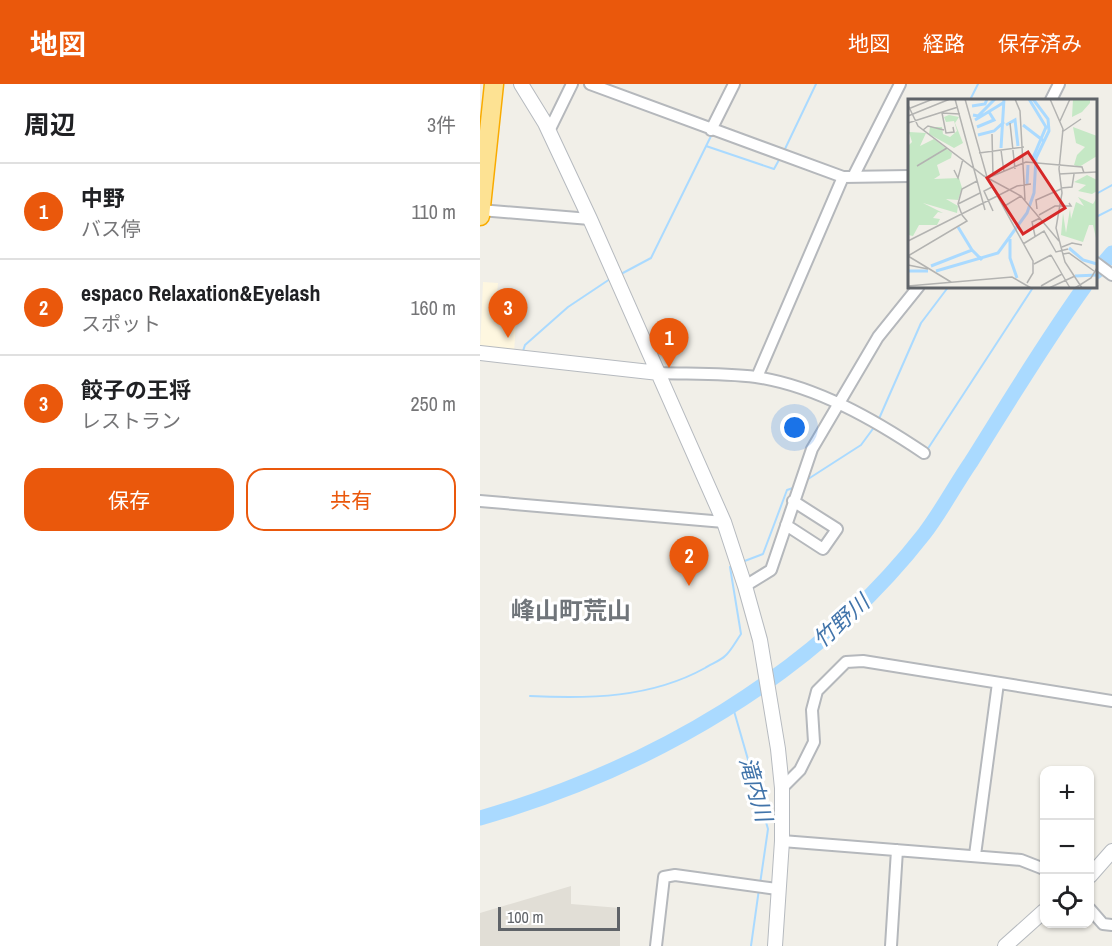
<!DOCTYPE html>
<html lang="ja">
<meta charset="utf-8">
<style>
:root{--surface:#fff;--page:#f2f2f2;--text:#202124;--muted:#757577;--line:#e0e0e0;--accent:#ea580c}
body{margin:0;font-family:"Archivo Narrow","Noto Sans JP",sans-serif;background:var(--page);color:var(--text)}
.controls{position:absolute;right:18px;bottom:18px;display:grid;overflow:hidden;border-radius:12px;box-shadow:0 2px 4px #0004}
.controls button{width:54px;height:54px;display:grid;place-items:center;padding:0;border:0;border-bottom:2px solid var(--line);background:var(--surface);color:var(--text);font:30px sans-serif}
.scale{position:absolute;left:18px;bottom:15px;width:122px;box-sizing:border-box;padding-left:6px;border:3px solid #5f6368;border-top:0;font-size:16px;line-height:21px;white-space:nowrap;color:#5f6368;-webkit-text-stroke:4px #fff;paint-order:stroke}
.you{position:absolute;left:315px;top:344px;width:21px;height:21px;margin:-15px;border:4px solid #fff;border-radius:50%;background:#1a73e8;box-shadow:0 0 0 9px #1a73e833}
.badge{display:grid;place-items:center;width:39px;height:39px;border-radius:50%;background:var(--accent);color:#fff;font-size:20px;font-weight:700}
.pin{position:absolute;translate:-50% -50px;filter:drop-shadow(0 2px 3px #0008)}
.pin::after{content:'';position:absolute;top:32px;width:21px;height:18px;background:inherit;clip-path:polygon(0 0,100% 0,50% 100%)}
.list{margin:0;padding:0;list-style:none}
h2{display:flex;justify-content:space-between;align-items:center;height:78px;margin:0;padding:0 24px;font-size:26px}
h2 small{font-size:20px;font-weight:400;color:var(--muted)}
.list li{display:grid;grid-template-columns:39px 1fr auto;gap:18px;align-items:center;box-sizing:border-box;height:96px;padding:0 24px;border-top:2px solid var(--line)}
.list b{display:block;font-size:22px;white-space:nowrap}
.list p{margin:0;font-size:20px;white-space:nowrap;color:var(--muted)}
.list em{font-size:20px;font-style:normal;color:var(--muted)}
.actions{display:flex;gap:12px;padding:18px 24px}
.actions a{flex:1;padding:14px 0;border:2px solid var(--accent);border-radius:18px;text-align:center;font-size:21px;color:var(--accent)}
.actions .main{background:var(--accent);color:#fff}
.icon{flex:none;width:33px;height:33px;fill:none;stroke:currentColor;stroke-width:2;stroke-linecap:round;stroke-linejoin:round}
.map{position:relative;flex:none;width:632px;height:862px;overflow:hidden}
header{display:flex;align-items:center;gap:36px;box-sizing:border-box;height:84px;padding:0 30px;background:var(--accent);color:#fff}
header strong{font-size:28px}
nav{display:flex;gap:33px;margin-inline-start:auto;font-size:21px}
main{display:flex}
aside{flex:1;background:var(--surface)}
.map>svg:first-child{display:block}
.commercial{fill:#fef7e0}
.education{fill:#e1ded6}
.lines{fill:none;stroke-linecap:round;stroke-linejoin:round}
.stream{stroke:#aadaff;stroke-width:2}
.river{stroke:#aadaff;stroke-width:15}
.street-casing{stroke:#b5b8bc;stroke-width:14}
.secondary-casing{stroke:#b6babf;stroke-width:16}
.highway-casing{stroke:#f9ab00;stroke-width:21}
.street{stroke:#fff;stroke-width:10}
.secondary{stroke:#fff;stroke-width:14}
.highway{stroke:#fde293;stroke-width:18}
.labels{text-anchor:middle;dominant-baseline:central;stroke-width:6;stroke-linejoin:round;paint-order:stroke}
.water-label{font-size:22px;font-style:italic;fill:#4174aa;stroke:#fff}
.quarter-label{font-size:24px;font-weight:bold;fill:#70757a;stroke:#fff}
.inset-river{fill:none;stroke:#aadaff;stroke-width:3}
.inset-road{fill:none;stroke:#b3b3b1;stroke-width:1.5}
.view{fill:#d62828;fill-opacity:0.15;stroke:#d62828;stroke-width:3}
.inset-edge{fill:none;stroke:#5f6368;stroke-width:3}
</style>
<header>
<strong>地図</strong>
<nav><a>地図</a><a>経路</a><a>保存済み</a></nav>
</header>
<main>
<aside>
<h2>周辺<small>3件</small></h2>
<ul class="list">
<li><span class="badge">1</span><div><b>中野</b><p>バス停</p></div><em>110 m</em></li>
<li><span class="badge">2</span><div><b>espaco Relaxation&amp;Eyelash</b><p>スポット</p></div><em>160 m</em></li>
<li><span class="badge">3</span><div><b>餃子の王将</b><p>レストラン</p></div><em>250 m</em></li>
</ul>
<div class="actions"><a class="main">保存</a><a>共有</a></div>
</aside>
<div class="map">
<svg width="632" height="862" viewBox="0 0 632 862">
<rect width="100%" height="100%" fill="#f1efe8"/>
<path class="commercial" d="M 3,198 L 18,199 L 16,219 L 25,220 L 23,235 L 36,237 L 34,269 L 0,266 Z"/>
<path class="education" d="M 91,802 L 91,820 L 140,824 L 140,862 L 0,862 L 0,829 Z"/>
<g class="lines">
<path class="stream" d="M 490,16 L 498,0
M 226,62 L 294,85 L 300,74
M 304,67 L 336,0
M 616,110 L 632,101
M 616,133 L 632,125
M 141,190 L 171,174 L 233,48
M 42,270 L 45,261 L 88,223 L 130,195
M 398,337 L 441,239 L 469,202
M 447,366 L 554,202
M 325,397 L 381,361 L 395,342
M 262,478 L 283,470 L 307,406 L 316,403
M 50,612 C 109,615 171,614 225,584 C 231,580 240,577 245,572 C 251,567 256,557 261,550 L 250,483 L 254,481
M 252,620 L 288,745 L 280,800
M 271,862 L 279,805"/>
<path class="river" d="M 616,188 L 632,169
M 0,734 C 170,685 334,591 444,450 C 461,428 475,401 491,378 C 528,319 564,259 605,202"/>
<g class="street-casing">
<path id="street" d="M 110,0 L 363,93 L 430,92
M 571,16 L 579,0
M 231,46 L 254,0
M 69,47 L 92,0
M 373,93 L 420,0
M 0,126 L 110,135
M 616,179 L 632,191
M 179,289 C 211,290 244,289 276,293 C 336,302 395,336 444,369
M 277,293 L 363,93
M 0,417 L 244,438
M 306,441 L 343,465 L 357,445 L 313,417
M 265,502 L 291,486 L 332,365 L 398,253 L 439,202
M 302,704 L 320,686 L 334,658 L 332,626 L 337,607 L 366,578 L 383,577 L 632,617
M 302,757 L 541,776 L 564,785
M 495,771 L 518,599
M 610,825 L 623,840 L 632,841
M 176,862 L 184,793 L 195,791 L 297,805
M 411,862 L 417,766"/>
</g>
<g class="secondary-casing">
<path id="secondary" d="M 41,0 L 65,39 L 110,135 L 244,438 L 265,502 L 280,556 L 298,665 L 302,704 L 302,757 L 295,862
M 0,269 L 179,289
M 610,792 L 632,767
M 525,862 L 564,827"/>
</g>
<g class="highway-casing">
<path id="highway" d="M 0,132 L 14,0"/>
</g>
<use href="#street" class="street"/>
<use href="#secondary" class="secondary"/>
<use href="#highway" class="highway"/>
</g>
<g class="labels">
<g class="water-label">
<text transform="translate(361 537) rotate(-42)">竹野川</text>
<text transform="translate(276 705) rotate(74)">滝内川</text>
</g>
<g class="quarter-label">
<text x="91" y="526">峰山町荒山</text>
</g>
</g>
<g transform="translate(428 15)">
<rect width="189" height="189" fill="#f1efe8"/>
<path d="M 165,0 L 182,0 L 182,4 L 174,13 L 164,18 ZM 41,16 L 51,18 L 47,24 L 55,44 L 46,49 L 21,35 L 22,28 L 34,28 L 35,35 L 42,38 L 49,32 L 46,22 L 38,23 L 36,18 ZM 165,28 L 189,37 L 189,57 L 171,68 L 166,66 L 169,56 L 177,48 L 168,44 ZM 1,33 L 18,34 L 12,47 L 26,40 L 44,54 L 43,59 L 29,66 L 32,76 L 26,80 L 51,79 L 54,89 L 50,101 L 38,100 L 50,107 L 49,114 L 15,104 L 35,114 L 30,113 L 25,119 L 32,120 L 29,126 L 11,126 L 5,137 L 0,136 L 0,47 L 4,43 ZM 179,76 L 189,81 L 189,92 L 184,95 L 170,92 L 178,86 L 166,83 ZM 170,98 L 185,105 L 189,98 L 189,143 L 185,126 L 181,126 L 175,143 L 153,136 L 155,114 L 158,134 L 162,110 L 163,120 L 168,103 L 176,107 Z" fill="#c5e8c5"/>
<path class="inset-river" d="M 121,0 L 138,28 L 124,61M 64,7 L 77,5 L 79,0M 65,16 L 70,17 L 87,0M 67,21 L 95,4M 98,26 L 107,21 L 110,47M 115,26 L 137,43M 69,28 L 86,21 L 81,13M 70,36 L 86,32 L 96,23M 93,49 L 96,0M 119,85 L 120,66M 50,128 L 64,151M 102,140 L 102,159 L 109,179M 161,149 L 175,161 L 189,165M 23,167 L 64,151 L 74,161M 0,172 L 20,172M 28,172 L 90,154 L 119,114 L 126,94 L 128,59 L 141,32 L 140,20 L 125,0M 167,177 L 189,176"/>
<path class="inset-road" d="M 47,0 L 77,111M 57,0 L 79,78 L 125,162 L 125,174 L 119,184M 107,0 L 112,12 L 117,101M 142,0 L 155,30 L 151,70 L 154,94 L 148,129 L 157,163 L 174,189M 0,6 L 10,27 L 76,77 L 113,97 L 151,142M 0,10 L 25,0M 0,17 L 42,0M 152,22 L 162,0M 0,24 L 50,8M 102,24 L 107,70M 45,28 L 46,33 L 38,34 L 34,14 L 52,15M 15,31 L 20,27 L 36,31M 154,33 L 173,20M 84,35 L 85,77M 93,51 L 96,73M 71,54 L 116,48M 9,67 L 39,49M 46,71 L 50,79 L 55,60M 151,75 L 188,73M 82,78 L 118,63 L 174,68 L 176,74M 84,88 L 76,92 L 85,112M 153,89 L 164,88 L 166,75M 50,105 L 72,94M 95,108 L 113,97M 129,110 L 128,101 L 153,90M 54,116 L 50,105 L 54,90 L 69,82M 131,116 L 147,107 L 163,107 L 161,104M 127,137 L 124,123 L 132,119M 0,142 L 109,87 L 123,85M 115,145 L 136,132 L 148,153 L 160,150M 154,148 L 164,144 L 174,146M 155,155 L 161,154 L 186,172M 143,156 L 162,189M 0,157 L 59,122 L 54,116M 0,157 L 43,183M 126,165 L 143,156M 0,166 L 20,170M 0,187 L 104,178 L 123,189M 133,187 L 154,175M 141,189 L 167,177M 167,189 L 183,179 L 189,169"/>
<path class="view" d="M 120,53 L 157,109 L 115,135 L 79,79 Z"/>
<rect width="189" height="189" class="inset-edge"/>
</g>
</svg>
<div class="controls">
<button>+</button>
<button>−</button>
<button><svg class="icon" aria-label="locate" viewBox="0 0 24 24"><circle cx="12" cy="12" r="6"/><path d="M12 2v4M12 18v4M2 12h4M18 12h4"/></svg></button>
</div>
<div class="scale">100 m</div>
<div class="you"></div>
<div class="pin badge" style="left:189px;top:284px">1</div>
<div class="pin badge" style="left:209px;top:502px">2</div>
<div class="pin badge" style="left:28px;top:254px">3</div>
</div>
</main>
